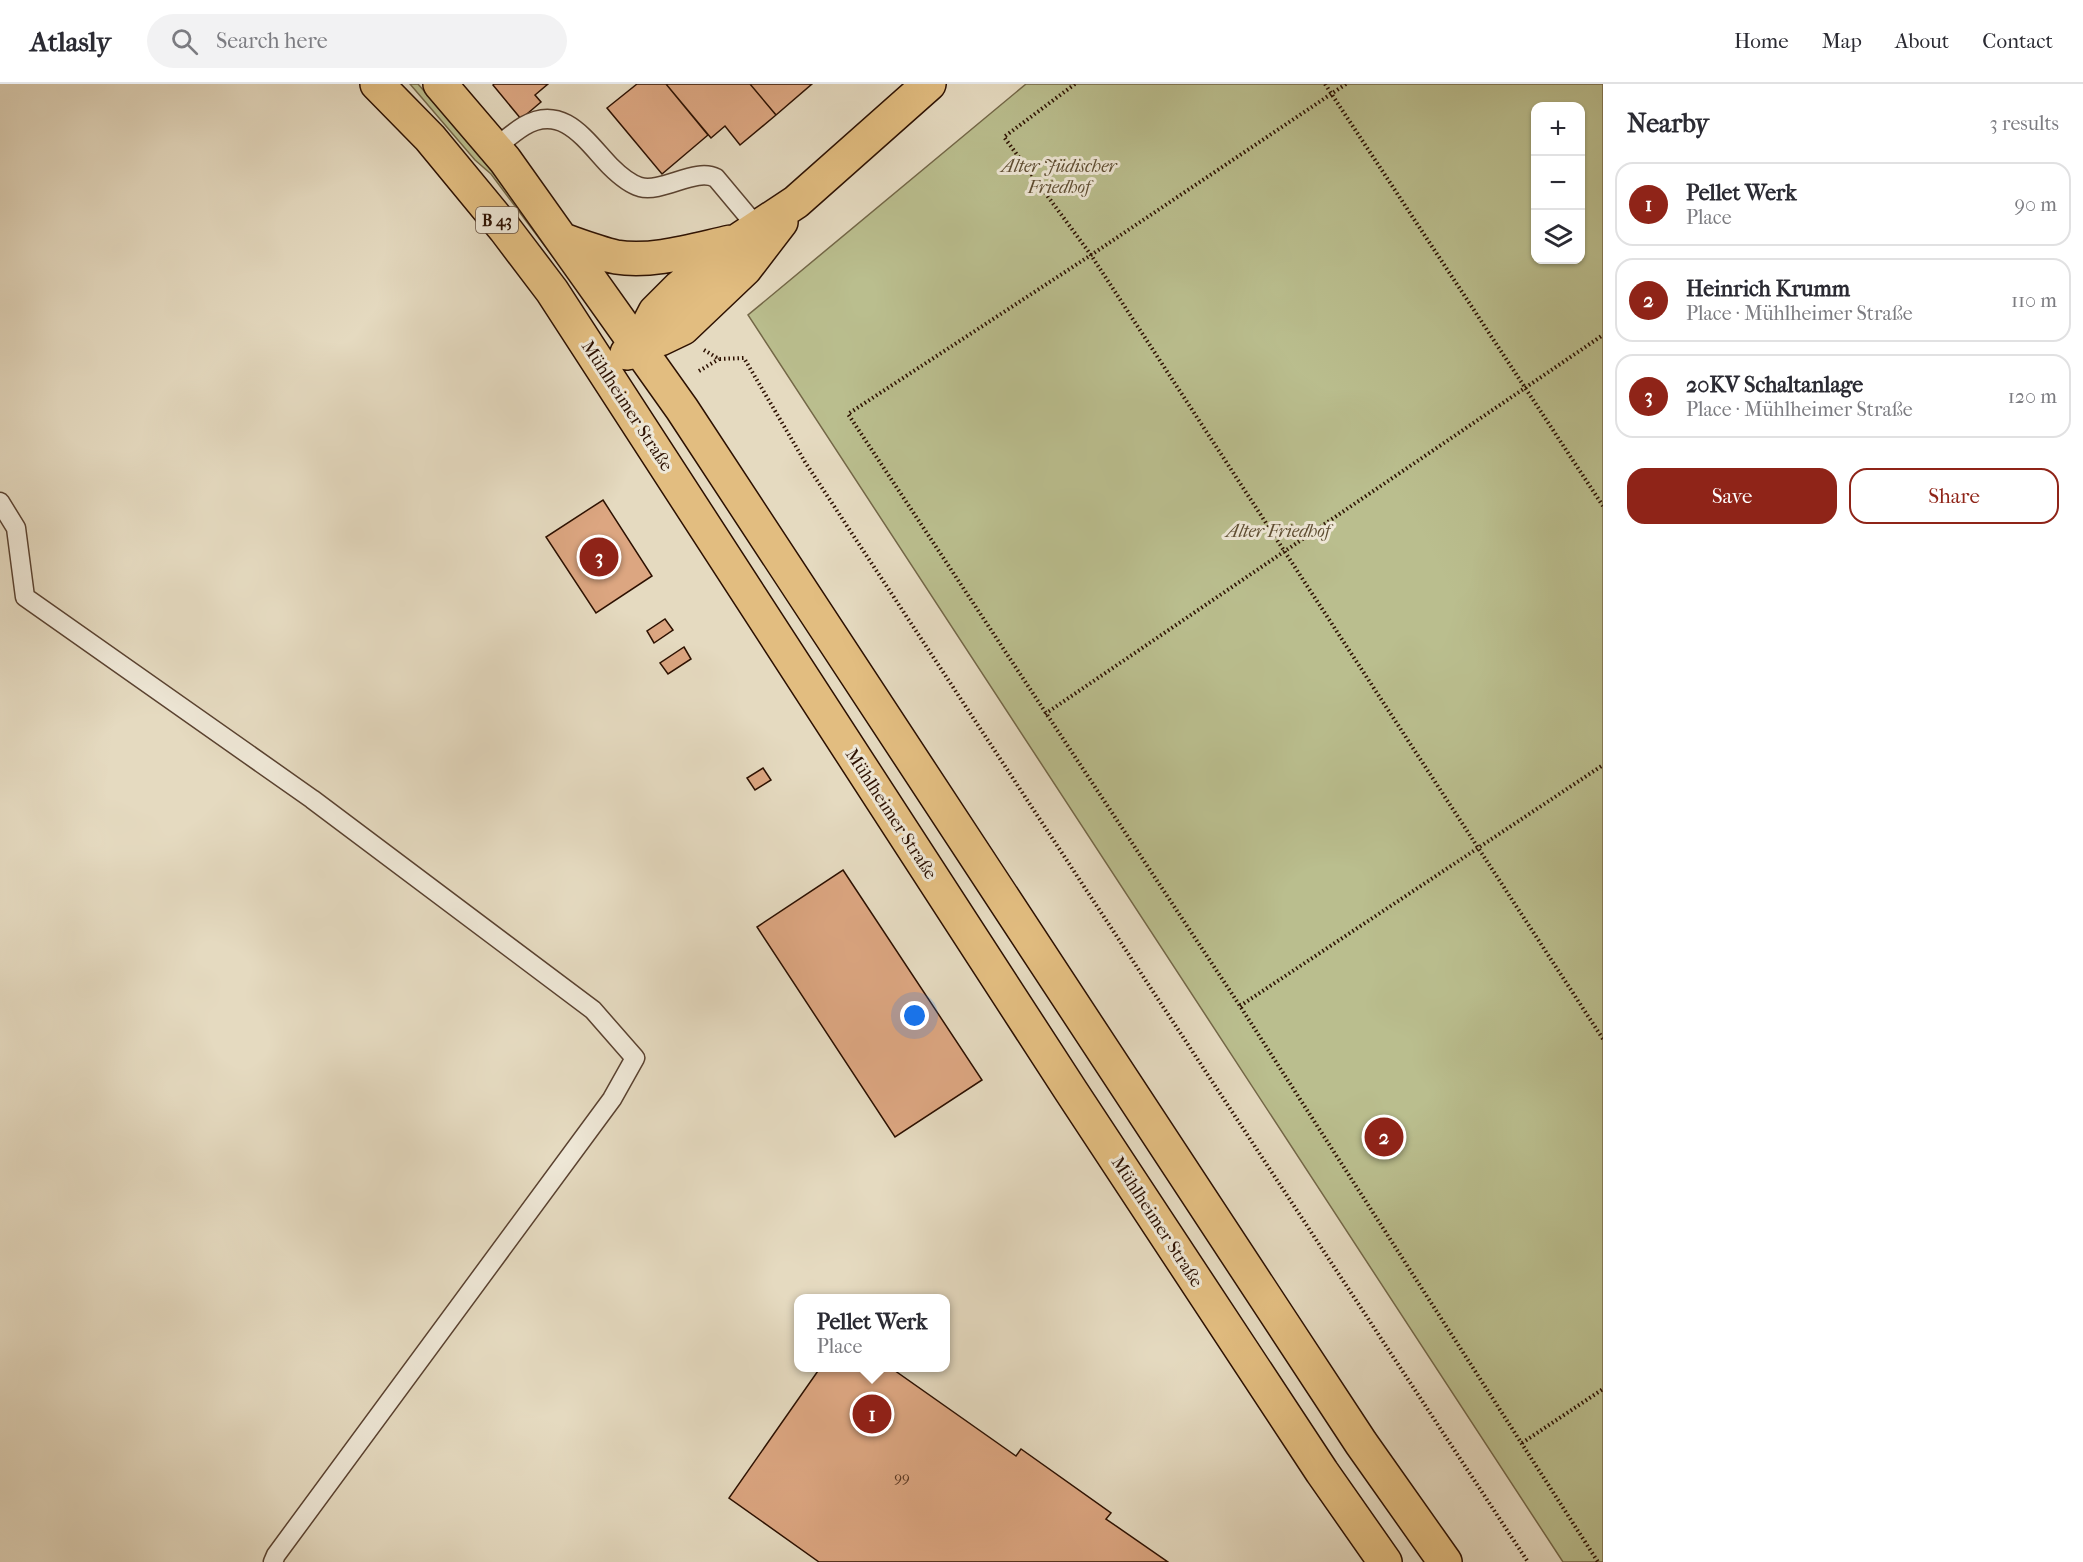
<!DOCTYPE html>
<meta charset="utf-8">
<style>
:root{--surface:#fff;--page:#f2f2f3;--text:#2b2b33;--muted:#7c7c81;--line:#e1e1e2;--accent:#8f2418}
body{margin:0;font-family:"IM FELL French Canon",serif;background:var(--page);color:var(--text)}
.controls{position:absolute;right:18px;top:18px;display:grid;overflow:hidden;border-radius:12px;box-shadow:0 2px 4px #0004}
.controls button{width:54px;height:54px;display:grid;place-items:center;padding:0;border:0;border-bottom:2px solid var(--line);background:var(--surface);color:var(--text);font:30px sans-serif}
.you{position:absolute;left:915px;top:932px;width:21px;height:21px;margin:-15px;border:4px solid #fff;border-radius:50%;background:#1a73e8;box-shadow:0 0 0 9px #1a73e833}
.badge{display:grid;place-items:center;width:39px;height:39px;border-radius:50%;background:var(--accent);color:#fff;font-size:20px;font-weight:700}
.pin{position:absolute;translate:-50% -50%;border:3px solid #fff;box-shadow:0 2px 6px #0006}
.popup{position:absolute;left:794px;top:1210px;width:156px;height:78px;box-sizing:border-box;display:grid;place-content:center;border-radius:12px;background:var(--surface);filter:drop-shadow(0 2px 4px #0005);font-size:20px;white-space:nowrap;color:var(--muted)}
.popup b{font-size:22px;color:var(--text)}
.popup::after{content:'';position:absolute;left:50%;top:100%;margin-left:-12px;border:12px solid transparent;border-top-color:var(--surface)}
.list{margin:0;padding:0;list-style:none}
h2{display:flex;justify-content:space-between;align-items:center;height:78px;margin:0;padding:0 24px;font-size:26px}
h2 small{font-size:20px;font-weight:400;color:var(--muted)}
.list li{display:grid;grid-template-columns:39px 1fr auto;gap:18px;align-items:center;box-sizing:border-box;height:84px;margin:0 12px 12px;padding:0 12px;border:2px solid var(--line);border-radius:18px}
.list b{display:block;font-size:22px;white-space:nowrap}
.list p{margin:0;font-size:20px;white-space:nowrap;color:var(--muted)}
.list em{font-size:20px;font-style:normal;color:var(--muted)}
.actions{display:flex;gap:12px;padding:18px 24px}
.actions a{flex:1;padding:14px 0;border:2px solid var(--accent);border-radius:18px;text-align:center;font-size:21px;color:var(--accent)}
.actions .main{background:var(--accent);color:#fff}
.icon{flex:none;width:33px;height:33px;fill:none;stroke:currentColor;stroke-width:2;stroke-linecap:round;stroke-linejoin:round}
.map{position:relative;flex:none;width:1603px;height:1478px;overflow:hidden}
header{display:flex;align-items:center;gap:36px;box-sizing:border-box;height:84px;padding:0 30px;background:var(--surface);border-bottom:2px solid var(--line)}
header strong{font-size:28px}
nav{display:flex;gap:33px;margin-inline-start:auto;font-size:21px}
.search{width:420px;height:54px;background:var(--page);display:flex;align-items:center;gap:15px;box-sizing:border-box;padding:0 21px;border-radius:33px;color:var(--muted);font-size:22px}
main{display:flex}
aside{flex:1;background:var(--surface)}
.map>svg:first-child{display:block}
.green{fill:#babe8e;stroke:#736747;stroke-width:1.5;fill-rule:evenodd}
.building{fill:#dca681;stroke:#2c1000;stroke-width:1.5}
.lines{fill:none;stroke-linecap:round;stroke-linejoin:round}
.service-casing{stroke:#5a4230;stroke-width:21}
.primary-casing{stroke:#2c1000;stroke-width:36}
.path{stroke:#2c1000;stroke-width:4;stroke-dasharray:1.5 3;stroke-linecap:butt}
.service{stroke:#eee7d6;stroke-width:18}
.primary{stroke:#e2bd80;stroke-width:33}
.labels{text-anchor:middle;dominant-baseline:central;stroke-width:6;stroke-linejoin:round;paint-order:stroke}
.number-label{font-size:15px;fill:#583620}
.shield{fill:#eee7d6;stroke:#665040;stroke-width:1.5}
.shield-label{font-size:16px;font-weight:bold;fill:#2c1000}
.park-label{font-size:18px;font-style:italic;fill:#5e4d32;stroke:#eee7d6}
.street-label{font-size:18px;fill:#2c1000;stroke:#eee7d6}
</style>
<header>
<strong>Atlasly</strong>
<div class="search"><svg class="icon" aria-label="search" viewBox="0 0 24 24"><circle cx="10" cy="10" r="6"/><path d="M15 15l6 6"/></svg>Search here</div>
<nav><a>Home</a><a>Map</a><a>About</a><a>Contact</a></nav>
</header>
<main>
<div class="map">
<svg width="1603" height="1478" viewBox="0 0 1603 1478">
<rect width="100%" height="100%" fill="#e5dac0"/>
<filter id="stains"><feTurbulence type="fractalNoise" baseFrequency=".00333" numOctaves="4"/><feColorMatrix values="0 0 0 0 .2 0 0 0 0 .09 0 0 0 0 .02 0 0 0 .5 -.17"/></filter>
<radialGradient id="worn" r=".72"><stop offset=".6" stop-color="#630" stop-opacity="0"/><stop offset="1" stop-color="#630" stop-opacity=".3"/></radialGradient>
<path class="green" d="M 410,0 L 418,0 L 492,85 L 573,189 L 568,193 L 491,90 L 475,76 Z
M 1026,0 L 1603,0 L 1603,1478 L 1563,1478 L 748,231 ZM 1536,22 L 1580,22 L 1580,176 L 1536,176 Z"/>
<path class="building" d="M 494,0 L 548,0 L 535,11 L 541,18 L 521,35 L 493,1 Z
M 637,0 L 666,0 L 708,51 L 662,90 L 607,24 Z
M 666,0 L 750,0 L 776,31 L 740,61 L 725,42 L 711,54 Z
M 750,0 L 812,0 L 776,31 Z
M 603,416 L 652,492 L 596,529 L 546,453 Z
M 665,535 L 673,546 L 654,559 L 647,547 Z
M 684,563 L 691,575 L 668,590 L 660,579 Z
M 763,684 L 771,696 L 755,706 L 747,694 Z
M 843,786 L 982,996 L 895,1053 L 757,843 Z
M 1380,1046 L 1394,1050 L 1395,1055 L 1392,1062 L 1381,1064 L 1374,1059 L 1373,1051 Z
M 820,1284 L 891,1284 L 1016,1372 L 1021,1365 L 1111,1429 L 1106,1435 L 1168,1478 L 819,1478 L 729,1414 Z"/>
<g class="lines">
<g class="service-casing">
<path id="service" d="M 495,64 C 505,56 514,48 524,42 C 563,19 586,57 610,82 C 617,89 630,100 640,103 C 663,109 696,83 716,94 L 757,143
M 0,418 L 16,444 L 25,513 L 312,715 L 593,926 L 635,974 L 612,1015 L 276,1471 L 273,1478"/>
</g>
<g class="primary-casing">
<path id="primary" d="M 377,0 L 430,54 L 505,145 L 552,207 L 1071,1007 L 1322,1388 L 1385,1478
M 440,0 L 505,76 L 682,325 L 1361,1359 L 1445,1478
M 563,156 C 580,162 598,169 616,173 C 653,179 694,166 731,158
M 637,263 L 655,228 L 680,203 L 737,157 L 796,118 L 929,0
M 627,269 L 637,263 L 660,255 L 683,244 L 745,185 L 781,138"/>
</g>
<path class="path" d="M 1075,0 L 1004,53 L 1091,171 L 1603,955
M 1325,0 L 1603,422
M 1346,0 L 1091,171 L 848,330 L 1240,922 L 1598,1478
M 704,266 L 719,275 L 744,274 L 805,378 L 1528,1478
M 699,287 L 719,275
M 1045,630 L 1603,251
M 1240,922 L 1603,681
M 1522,1359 L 1603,1305"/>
<use href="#service" class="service"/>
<use href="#primary" class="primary"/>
</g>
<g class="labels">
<g class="number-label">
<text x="902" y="1393">99</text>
</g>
<rect class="shield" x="476" y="123" width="42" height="26" rx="4.5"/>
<g class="shield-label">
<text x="497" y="136">B 43</text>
</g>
<g class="park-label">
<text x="1059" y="82">Alter Jüdischer<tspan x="1059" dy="21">Friedhof</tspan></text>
<text x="1278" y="447">Alter Friedhof</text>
</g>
<g class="street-label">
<text transform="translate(627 322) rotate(57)">Mühlheimer Straße</text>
<text transform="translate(891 730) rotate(57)">Mühlheimer Straße</text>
<text transform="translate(1157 1138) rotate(57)">Mühlheimer Straße</text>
</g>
</g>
<rect width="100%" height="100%" filter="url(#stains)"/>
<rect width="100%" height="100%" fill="url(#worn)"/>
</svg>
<div class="controls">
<button>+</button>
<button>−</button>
<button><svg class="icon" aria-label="layers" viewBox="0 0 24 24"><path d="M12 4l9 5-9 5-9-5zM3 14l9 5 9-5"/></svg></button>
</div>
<div class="you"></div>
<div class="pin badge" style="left:872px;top:1330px">1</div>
<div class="popup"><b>Pellet Werk</b>Place</div>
<div class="pin badge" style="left:1384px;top:1053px">2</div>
<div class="pin badge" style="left:599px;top:473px">3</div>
</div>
<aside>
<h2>Nearby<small>3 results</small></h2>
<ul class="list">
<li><span class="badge">1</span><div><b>Pellet Werk</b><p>Place</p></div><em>90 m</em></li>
<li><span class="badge">2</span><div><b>Heinrich Krumm</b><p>Place · Mühlheimer Straße</p></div><em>110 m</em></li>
<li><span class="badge">3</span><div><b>20KV Schaltanlage</b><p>Place · Mühlheimer Straße</p></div><em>120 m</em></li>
</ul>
<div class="actions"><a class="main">Save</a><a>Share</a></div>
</aside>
</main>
